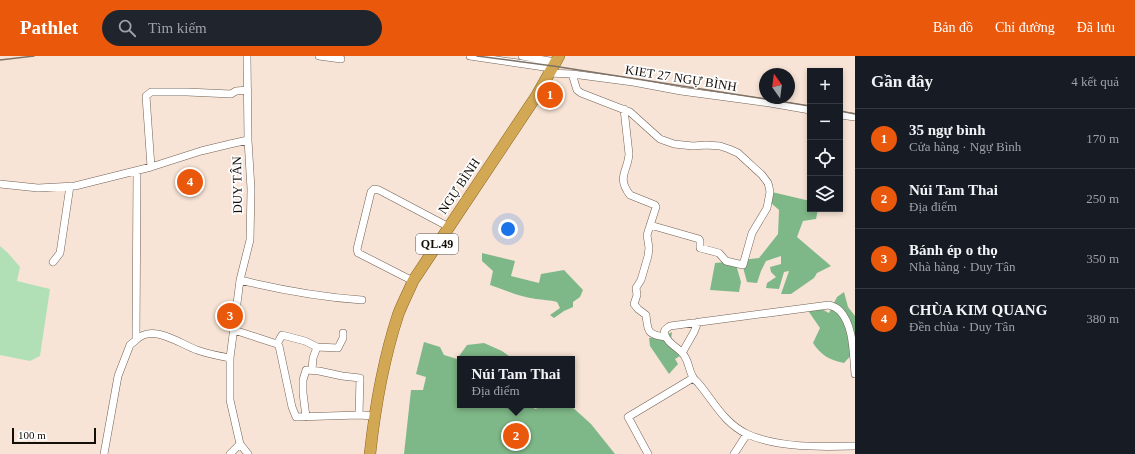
<!DOCTYPE html>
<html lang="vi">
<meta charset="utf-8">
<style>
:root{--surface:#171b24;--page:#20242c;--text:#f1f3f6;--muted:#9ea1a6;--line:#363941;--accent:#ea580c}
body{margin:0;font-family:Georgia,serif;background:var(--page);color:var(--text)}
.controls{position:absolute;right:12px;top:12px;display:grid;overflow:hidden;border-radius:0px;box-shadow:0 2px 6px #0003}
.controls button{width:36px;height:36px;display:grid;place-items:center;padding:0;border:0;border-bottom:1px solid var(--line);background:var(--surface);color:var(--text);font:20px sans-serif}
.compass{position:absolute;left:759px;top:12px;width:36px;height:36px;border-radius:50%;background:var(--surface);box-shadow:0 2px 6px #0003;rotate:346deg}
.scale{position:absolute;left:12px;bottom:10px;width:84px;box-sizing:border-box;padding-left:4px;border:2px solid #140e09;border-top:0;font-size:11px;line-height:14px;white-space:nowrap;color:#140e09;-webkit-text-stroke:3px #fff;paint-order:stroke}
.you{position:absolute;left:508px;top:173px;width:14px;height:14px;margin:-10px;border:3px solid #fff;border-radius:50%;background:#1a73e8;box-shadow:0 0 0 6px #1a73e833}
.badge{display:grid;place-items:center;width:26px;height:26px;border-radius:50%;background:var(--accent);color:#fff;font-size:13px;font-weight:700}
.pin{position:absolute;translate:-50% -50%;border:2px solid #fff;box-shadow:0 1px 4px #0006}
.popup{position:absolute;left:457px;top:300px;width:118px;height:52px;box-sizing:border-box;display:grid;place-content:center;border-radius:0px;background:var(--surface);filter:drop-shadow(0 1px 3px #0005);font-size:13px;white-space:nowrap;color:var(--muted)}
.popup b{font-size:15px;color:var(--text)}
.popup::after{content:'';position:absolute;left:50%;top:100%;margin-left:-8px;border:8px solid transparent;border-top-color:var(--surface)}
.list{margin:0;padding:0;list-style:none}
h2{display:flex;justify-content:space-between;align-items:center;height:52px;margin:0;padding:0 16px;font-size:17px}
h2 small{font-size:13px;font-weight:400;color:var(--muted)}
.list li{display:grid;grid-template-columns:26px 1fr auto;gap:12px;align-items:center;box-sizing:border-box;height:60px;padding:0 16px;border-top:1px solid var(--line)}
.list b{display:block;font-size:15px;white-space:nowrap}
.list p{margin:0;font-size:13px;white-space:nowrap;color:var(--muted)}
.list em{font-size:13px;font-style:normal;color:var(--muted)}
.icon{flex:none;width:22px;height:22px;fill:none;stroke:currentColor;stroke-width:2;stroke-linecap:round;stroke-linejoin:round}
.map{position:relative;flex:none;width:855px;height:398px;overflow:hidden}
header{display:flex;align-items:center;gap:24px;box-sizing:border-box;height:56px;padding:0 20px;background:var(--accent);color:#fff}
header strong{font-size:19px}
nav{display:flex;gap:22px;margin-inline-start:auto;font-size:14px}
.search{width:280px;height:36px;background:var(--page);display:flex;align-items:center;gap:10px;box-sizing:border-box;padding:0 14px;border-radius:22px;color:var(--muted);font-size:15px}
main{display:flex}
aside{flex:1;background:var(--surface)}
.map>svg:first-child{display:block}
.green{fill:#b1e0b7}
.forest{fill:#7fb888}
.lines{fill:none;stroke-linecap:round;stroke-linejoin:round}
.minor-casing{stroke:#716155;stroke-width:8}
.trunk-casing{stroke:#88641e;stroke-width:12}
.minor{stroke:#fff;stroke-width:7}
.trunk{stroke:#d2a854;stroke-width:11}
.rail{stroke:#7d7168;stroke-width:1.5}
.labels{text-anchor:middle;dominant-baseline:central;stroke-width:3.5;stroke-linejoin:round;paint-order:stroke}
.shield{fill:#fff;stroke:#5a5653;stroke-width:1}
.shield-label{font-size:12px;font-weight:bold;fill:#140e09}
.street-label{font-size:13px;fill:#140e09;stroke:#fff}
</style>
<header>
<strong>Pathlet</strong>
<div class="search"><svg class="icon" aria-label="search" viewBox="0 0 24 24"><circle cx="10" cy="10" r="6"/><path d="M15 15l6 6"/></svg>Tìm kiếm</div>
<nav><a>Bản đồ</a><a>Chỉ đường</a><a>Đã lưu</a></nav>
</header>
<main>
<div class="map">
<svg width="855" height="398" viewBox="0 0 855 398">
<rect width="100%" height="100%" fill="#f7e4d6"/>
<path class="green" d="M 0,190 L 8,197 L 20,211 L 17,225 L 50,233 L 40,300 L 30,305 L 0,299 Z"/>
<path class="forest" d="M 772,136 L 810,145 L 810,153 L 818,153 L 816,163 L 803,165 L 797,181 L 831,210 L 817,217 L 814,222 L 791,238 L 781,238 L 789,215 L 784,216 L 779,233 L 766,232 L 767,227 L 776,221 L 771,216 L 770,211 L 781,208 L 781,200 L 766,205 L 761,215 L 757,227 L 747,226 L 741,204 L 759,202 L 778,178 L 779,154 L 770,146 Z
M 482,197 L 515,205 L 511,220 L 539,227 L 541,218 L 564,214 L 583,234 L 580,241 L 573,246 L 573,251 L 564,255 L 554,262 L 550,259 L 560,252 L 557,246 C 550,244 543,244 536,243 C 520,241 505,234 490,229 L 493,215 L 482,205 Z
M 735,205 L 741,226 L 739,236 L 710,234 L 715,207 Z
M 844,236 L 848,251 L 855,260 L 855,295 L 844,307 C 829,304 821,299 813,287 L 820,272 L 809,256 L 816,250 L 829,257 L 837,241 Z
M 672,276 L 671,284 L 678,292 L 680,300 L 675,303 L 678,308 L 669,318 L 650,290 L 649,282 L 663,281 Z
M 424,286 L 440,291 L 444,299 L 457,303 L 467,289 L 484,287 L 502,295 L 513,303 L 460,303 L 460,349 L 530,349 L 535,353 L 547,349 L 570,349 L 591,368 L 615,398 L 404,398 L 411,334 L 423,334 L 426,321 L 416,318 Z"/>
<g class="lines">
<g class="minor-casing">
<path id="minor" d="M 247,0 L 248,84 L 251,133 L 250,184 L 240,224 L 230,302 L 230,344 L 240,388 L 248,398
M 319,0 L 341,3
M 470,0 L 551,12
M 522,0 L 555,6
M 548,17 L 572,18 L 633,26 L 681,35 L 770,47 L 810,54
M 572,18 L 577,34 L 581,37 L 630,56 L 660,83 L 674,88 L 693,90 L 706,89 L 720,90 L 729,93 L 738,97 L 762,119 L 768,127 L 769,131 L 770,136 L 767,152 L 752,177 L 743,209 L 726,205 L 719,197 L 700,192 L 700,185 L 699,183 L 650,169
M 624,53 L 629,98 C 628,115 616,121 630,139 L 655,149 L 656,151 L 647,179 L 649,192 L 648,200 L 641,224 L 636,232 L 637,239 L 634,248 L 638,253 L 646,259 C 648,274 646,279 666,281
M 840,59 L 855,61
M 151,111 L 146,40 L 151,36 L 187,36 L 231,38 L 236,35 L 248,34
M 0,128 L 38,132 L 75,130 L 151,111 L 201,95 L 230,88 L 248,84
M 53,206 L 60,197 L 70,130
M 240,224 C 281,234 321,241 362,244
M 413,225 L 358,197 L 357,193 L 371,136 L 374,133 L 379,134 L 449,171
M 234,274 L 277,288 L 279,290 L 292,351 L 296,361 L 359,359 L 374,360
M 136,284 C 153,267 180,288 197,294 C 208,298 219,300 230,302
M 277,288 L 282,279 L 305,285 L 317,291 L 338,292 L 343,282 L 343,277
M 682,297 L 694,276 L 698,266
M 312,314 L 313,302 L 317,291
M 855,318 C 853,298 854,270 840,255 C 837,252 833,250 829,249 L 670,270 C 666,273 663,274 665,279 C 668,289 681,292 685,301 C 689,307 689,315 693,321 C 694,324 697,325 699,328 C 714,346 724,367 747,378 C 778,392 821,391 855,390
M 306,361 L 303,337 L 303,324 L 306,314 L 319,315 L 342,320 L 360,322 L 359,359
M 104,398 L 118,320 L 130,289 L 136,284 L 137,115
M 230,398 L 240,388
M 648,398 L 628,361 L 693,322
M 734,398 L 747,378"/>
</g>
<g class="trunk-casing">
<path id="trunk" d="M 370,398 C 375,351 383,305 398,259 C 402,248 408,237 413,225 L 537,39 L 559,0"/>
</g>
<use href="#minor" class="minor"/>
<use href="#trunk" class="trunk"/>
<path class="rail" d="M 477,0 L 553,10 L 810,50
M 0,4 L 34,0
M 840,55 L 855,58"/>
</g>
<g class="labels">
<rect class="shield" x="416" y="178" width="42" height="20" rx="3"/>
<g class="shield-label">
<text x="437" y="188">QL.49</text>
</g>
<g class="street-label">
<text transform="translate(681 22) rotate(9)">KIET 27 NGỰ BÌNH</text>
<text transform="translate(237 129) rotate(-91)">DUY TÂN</text>
<text transform="translate(459 130) rotate(-56)">NGỰ BÌNH</text>
</g>
</g>
</svg>
<div class="controls">
<button>+</button>
<button>−</button>
<button><svg class="icon" aria-label="locate" viewBox="0 0 24 24"><circle cx="12" cy="12" r="6"/><path d="M12 2v4M12 18v4M2 12h4M18 12h4"/></svg></button>
<button><svg class="icon" aria-label="layers" viewBox="0 0 24 24"><path d="M12 4l9 5-9 5-9-5zM3 14l9 5 9-5"/></svg></button>
</div>
<svg class="compass" viewBox="-18 -18 36 36"><path d="M0-13l5 13h-10z" fill="#e53935"/><path d="M0 13l5-13h-10z" fill="#9ea1a6"/></svg>
<div class="scale">100 m</div>
<div class="you"></div>
<div class="pin badge" style="left:550px;top:39px">1</div>
<div class="pin badge" style="left:516px;top:380px">2</div>
<div class="popup"><b>Núi Tam Thai</b>Địa điểm</div>
<div class="pin badge" style="left:230px;top:260px">3</div>
<div class="pin badge" style="left:190px;top:126px">4</div>
</div>
<aside>
<h2>Gần đây<small>4 kết quả</small></h2>
<ul class="list">
<li><span class="badge">1</span><div><b>35 ngự bình</b><p>Cửa hàng · Ngự Bình</p></div><em>170 m</em></li>
<li><span class="badge">2</span><div><b>Núi Tam Thai</b><p>Địa điểm</p></div><em>250 m</em></li>
<li><span class="badge">3</span><div><b>Bánh ép o thọ</b><p>Nhà hàng · Duy Tân</p></div><em>350 m</em></li>
<li><span class="badge">4</span><div><b>CHÙA KIM QUANG</b><p>Đền chùa · Duy Tân</p></div><em>380 m</em></li>
</ul>
</aside>
</main>
